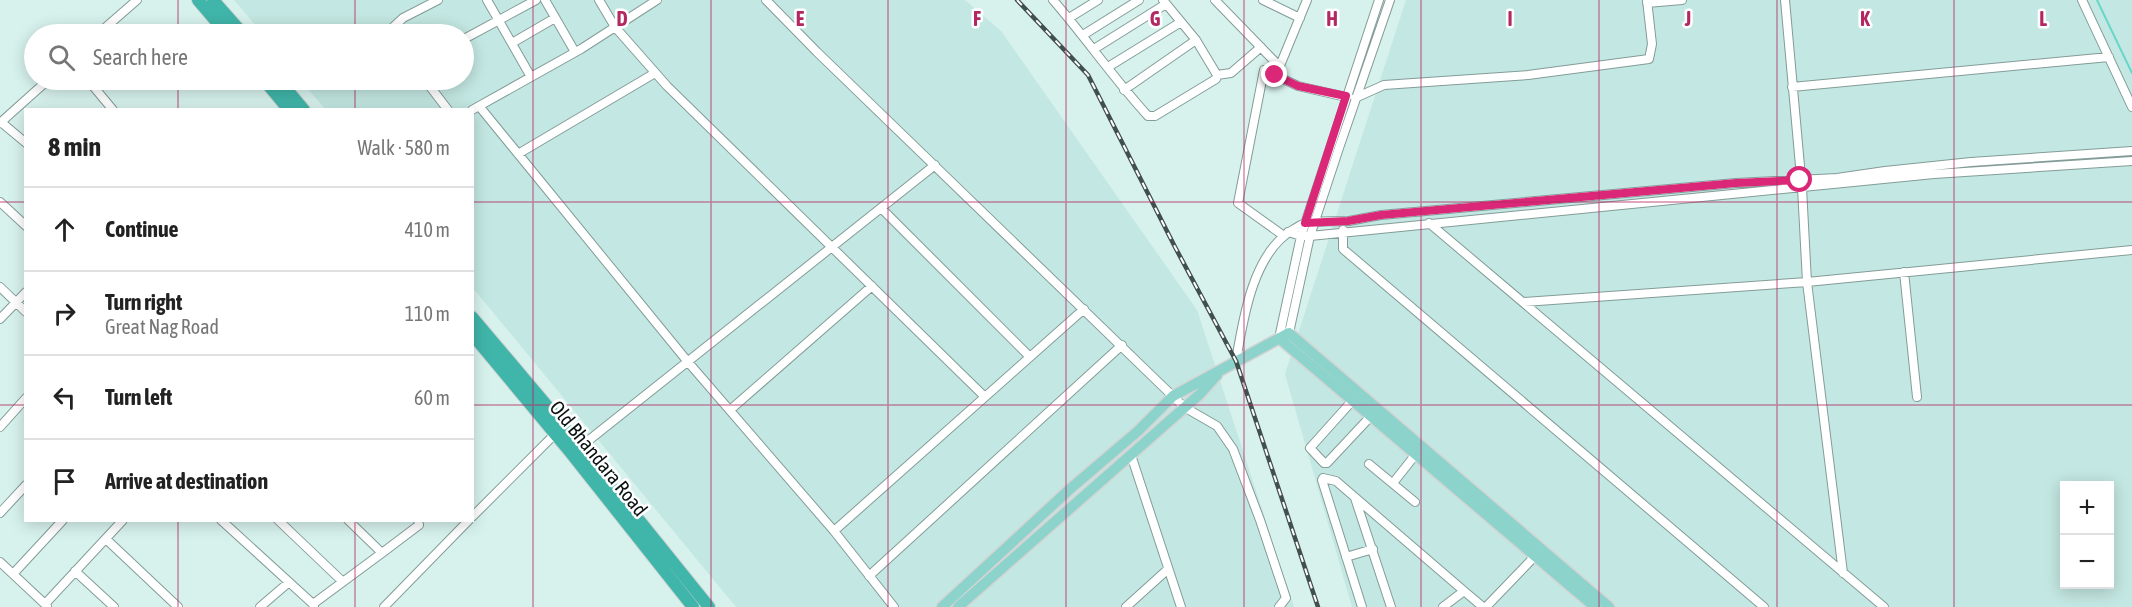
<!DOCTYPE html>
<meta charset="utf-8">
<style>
:root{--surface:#fff;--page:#f2f2f2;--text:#222;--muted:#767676;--line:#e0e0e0}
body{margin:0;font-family:"Asap Condensed",sans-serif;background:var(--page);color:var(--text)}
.controls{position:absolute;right:18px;bottom:18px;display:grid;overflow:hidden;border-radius:0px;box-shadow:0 3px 15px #0003}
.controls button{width:54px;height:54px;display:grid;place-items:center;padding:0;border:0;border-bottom:2px solid var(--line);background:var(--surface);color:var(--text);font:30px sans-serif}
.stop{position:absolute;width:18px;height:18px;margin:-14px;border:4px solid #db2777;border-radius:50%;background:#fff}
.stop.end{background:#db2777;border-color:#fff;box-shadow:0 2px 6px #0008}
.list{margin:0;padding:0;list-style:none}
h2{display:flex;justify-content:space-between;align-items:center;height:78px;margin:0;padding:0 24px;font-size:26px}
h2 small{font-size:20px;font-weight:400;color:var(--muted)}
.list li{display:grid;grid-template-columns:39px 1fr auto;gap:18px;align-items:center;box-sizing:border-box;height:84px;padding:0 24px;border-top:2px solid var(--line)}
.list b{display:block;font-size:22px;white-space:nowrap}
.list p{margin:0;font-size:20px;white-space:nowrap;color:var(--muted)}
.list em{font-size:20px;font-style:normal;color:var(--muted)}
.icon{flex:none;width:33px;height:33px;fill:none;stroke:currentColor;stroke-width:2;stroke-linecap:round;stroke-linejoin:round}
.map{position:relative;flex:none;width:2132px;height:607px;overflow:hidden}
.search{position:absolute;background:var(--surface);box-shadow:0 3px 15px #0003;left:24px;top:24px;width:450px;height:66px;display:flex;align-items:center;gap:15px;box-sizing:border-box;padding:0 21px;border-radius:33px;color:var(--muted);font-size:22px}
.panel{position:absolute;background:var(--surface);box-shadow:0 3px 15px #0003;left:24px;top:108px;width:450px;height:414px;border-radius:0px}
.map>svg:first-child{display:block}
.built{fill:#c3e7e2;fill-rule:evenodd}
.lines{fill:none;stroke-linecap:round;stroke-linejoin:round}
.stream{stroke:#68d6c9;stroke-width:2}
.minor-casing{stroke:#839c98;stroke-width:10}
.major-casing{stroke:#d3d4d4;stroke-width:13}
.highway-casing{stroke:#d3d4d4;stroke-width:14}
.minor{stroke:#fff;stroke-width:8}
.major{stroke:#8cd3cb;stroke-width:10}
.highway{stroke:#40b5a9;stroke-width:12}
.rail-casing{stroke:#414f4d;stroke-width:4.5}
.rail{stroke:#fff;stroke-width:2;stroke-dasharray:7;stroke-linecap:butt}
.route{stroke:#db2777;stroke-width:8}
.grid{fill:none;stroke:#b32862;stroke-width:1.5;stroke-opacity:0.55}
.labels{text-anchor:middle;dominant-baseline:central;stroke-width:5;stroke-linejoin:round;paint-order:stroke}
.street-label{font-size:20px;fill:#091211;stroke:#fff}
.grid-label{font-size:20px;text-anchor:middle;font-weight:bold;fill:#b32862;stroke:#fff;stroke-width:5;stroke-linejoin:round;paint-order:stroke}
</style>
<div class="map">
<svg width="2132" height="607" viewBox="0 0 2132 607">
<rect width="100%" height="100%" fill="#d7f2ed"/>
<path class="built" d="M 234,0 L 965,0 L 1001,31 L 1197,310 L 1294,607 L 736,607 L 473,288 L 472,110 L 325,109 L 300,80 L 464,80 L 464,34 L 263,34 Z
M 1406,0 L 2132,0 L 2132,607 L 1352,607 L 1285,374 ZM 2064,486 L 2110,486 L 2110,584 L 2064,584 Z"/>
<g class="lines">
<path class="stream" d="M 2097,0 L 2132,73"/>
<g class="minor-casing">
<path id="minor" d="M 487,0 L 531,77
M 545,0 L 575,52
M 599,0 L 615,27 L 667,86 L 985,397
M 766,0 L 817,52 L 1184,407 L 1217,426 L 1233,449 L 1260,520 L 1286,598 L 1279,607
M 1053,0 C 1086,38 1114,79 1148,116 L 1155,116 L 1216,79 L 1217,75 L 1196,40 L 1163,0
M 1215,0 L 1279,66
M 1263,0 L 1300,18
M 1785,0 L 1802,188 L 1807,282 L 2132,250
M 2082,0 L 2132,107
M 1647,3 L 1682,0
M 1069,18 L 1098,0
M 98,34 L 137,0
M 390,34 L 388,32 L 403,18 L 438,0
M 1083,35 L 1139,0
M 464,39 L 536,0
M 512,43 L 555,18
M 1094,49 L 1166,4
M 1108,67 L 1181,22
M 1279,68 L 1307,0
M 1217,75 L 1231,73 L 1261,47
M 88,80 L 113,110
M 425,80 L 448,110
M 1792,87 L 2109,57
M 1124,90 L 1196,40
M 1355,98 L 1384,85 L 1528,75 L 1649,59 L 1652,44 L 1647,0
M 479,106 L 688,362 L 834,531 L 894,607
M 472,110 L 581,49 L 657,0
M 1,122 L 26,143
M 0,123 L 48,80
M 518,154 L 655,73
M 0,202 L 26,226
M 881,208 L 1030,357
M 1429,223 L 1884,607
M 1343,230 L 1343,249 L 1764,607
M 1288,232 L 1301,236 L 1310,236 L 1934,174 L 2132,161
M 1284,236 L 1238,203 L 1264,70 L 1298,86 L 1346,97
M 1904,272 L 1917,397
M 0,287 L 26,312
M 1524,302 L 1807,282 L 1843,573
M 0,319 L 26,292
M 1289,333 L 1310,236 L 1339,148 L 1390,0
M 1279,338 L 1301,236 L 1379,0
M 1236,361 C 1243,319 1253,252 1294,229 C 1298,227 1303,223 1307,223 C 1320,220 1335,222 1349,221 C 1359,219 1370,217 1381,215 L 1736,183 L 1837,178 L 1885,171 L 1971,162 L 2132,151
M 1353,400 L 1310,448 L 1324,463 L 1327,463 L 1371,416
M 730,410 L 872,286
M 0,427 L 26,398
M 579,448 L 935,165
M 1131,455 L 1181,607
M 1369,464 L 1415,502
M 1393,483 L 1416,454
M 1355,498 L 1391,607
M 0,513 L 26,485
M 472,517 L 558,431
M 221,520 L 313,604
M 278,520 L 343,582
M 834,531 L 1084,309
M 106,539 L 178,607
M 382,553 L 419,525 L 418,520
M 1346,557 L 1373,549
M 0,562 L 47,606
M 75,571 L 114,607
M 13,574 L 63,520
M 869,576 L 1122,345
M 45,604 L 123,520
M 260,607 L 288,583
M 314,607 L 313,604 L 382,553 L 348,520
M 384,607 L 469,520
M 1126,607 L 1167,570
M 1362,607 L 1322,480 L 1323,478 L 1336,481 L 1464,591
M 1443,607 L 1464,591 L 1483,607
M 1486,607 L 1537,554"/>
</g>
<g class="major-casing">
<path id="major" d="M 1279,338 L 1595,607
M 942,607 L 1070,489 L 1138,431 L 1173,396 L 1289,333 L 1609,607
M 958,607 L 1200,394 L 1217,375"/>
</g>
<g class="highway-casing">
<path id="highway" d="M 198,0 L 227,34
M 213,0 L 243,34
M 264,80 L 289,110
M 279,80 L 304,110
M 472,317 L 543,401 L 709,607
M 472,334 L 571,453 L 693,607"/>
</g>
<use href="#minor" class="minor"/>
<use href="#major" class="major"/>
<use href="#highway" class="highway"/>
<g class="rail-casing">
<path id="rail" d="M 1017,0 L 1088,75 L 1175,247 L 1236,361 L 1318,607"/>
</g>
<use href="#rail" class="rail"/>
</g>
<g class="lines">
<path class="route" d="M 1275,75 L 1298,86 L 1346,96 L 1305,223 L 1348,221 L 1381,215 L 1736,183 L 1800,180"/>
</g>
<path class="grid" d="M 178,0 L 178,34M 355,0 L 355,34M 533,0 L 533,607M 711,0 L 711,607M 888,0 L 888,607M 1066,0 L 1066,607M 1244,0 L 1244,607M 1421,0 L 1421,607M 1599,0 L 1599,607M 1777,0 L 1777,607M 1954,0 L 1954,607M 178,80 L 178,110M 355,80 L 355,110M 0,202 L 26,202M 472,202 L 2132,202M 0,405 L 26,405M 472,405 L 2132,405M 178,520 L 178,607M 355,520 L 355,607"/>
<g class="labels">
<g class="street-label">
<text transform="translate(599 458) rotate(51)">Old Bhandara Road</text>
</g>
</g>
<g class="grid-label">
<text x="622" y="26">D</text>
<text x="800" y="26">E</text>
<text x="977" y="26">F</text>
<text x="1155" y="26">G</text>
<text x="1332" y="26">H</text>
<text x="1510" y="26">I</text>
<text x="1688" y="26">J</text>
<text x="1865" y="26">K</text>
<text x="2043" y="26">L</text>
</g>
</svg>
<div class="controls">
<button>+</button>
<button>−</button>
</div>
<div class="stop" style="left:1800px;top:180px"></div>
<div class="stop end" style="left:1275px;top:75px"></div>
<div class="search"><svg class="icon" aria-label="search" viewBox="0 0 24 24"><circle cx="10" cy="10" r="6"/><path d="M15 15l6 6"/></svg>Search here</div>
<section class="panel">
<h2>8 min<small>Walk · 580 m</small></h2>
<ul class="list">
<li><svg class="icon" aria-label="ahead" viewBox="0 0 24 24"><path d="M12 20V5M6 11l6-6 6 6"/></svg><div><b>Continue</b></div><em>410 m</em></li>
<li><svg class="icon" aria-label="right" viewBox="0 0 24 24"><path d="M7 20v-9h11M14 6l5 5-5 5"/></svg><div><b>Turn right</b><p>Great Nag Road</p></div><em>110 m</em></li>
<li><svg class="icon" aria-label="left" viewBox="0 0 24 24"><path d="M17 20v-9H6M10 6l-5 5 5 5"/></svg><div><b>Turn left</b></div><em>60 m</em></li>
<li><svg class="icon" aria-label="arrive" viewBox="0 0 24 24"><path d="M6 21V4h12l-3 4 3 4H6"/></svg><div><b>Arrive at destination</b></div></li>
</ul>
</section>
</div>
